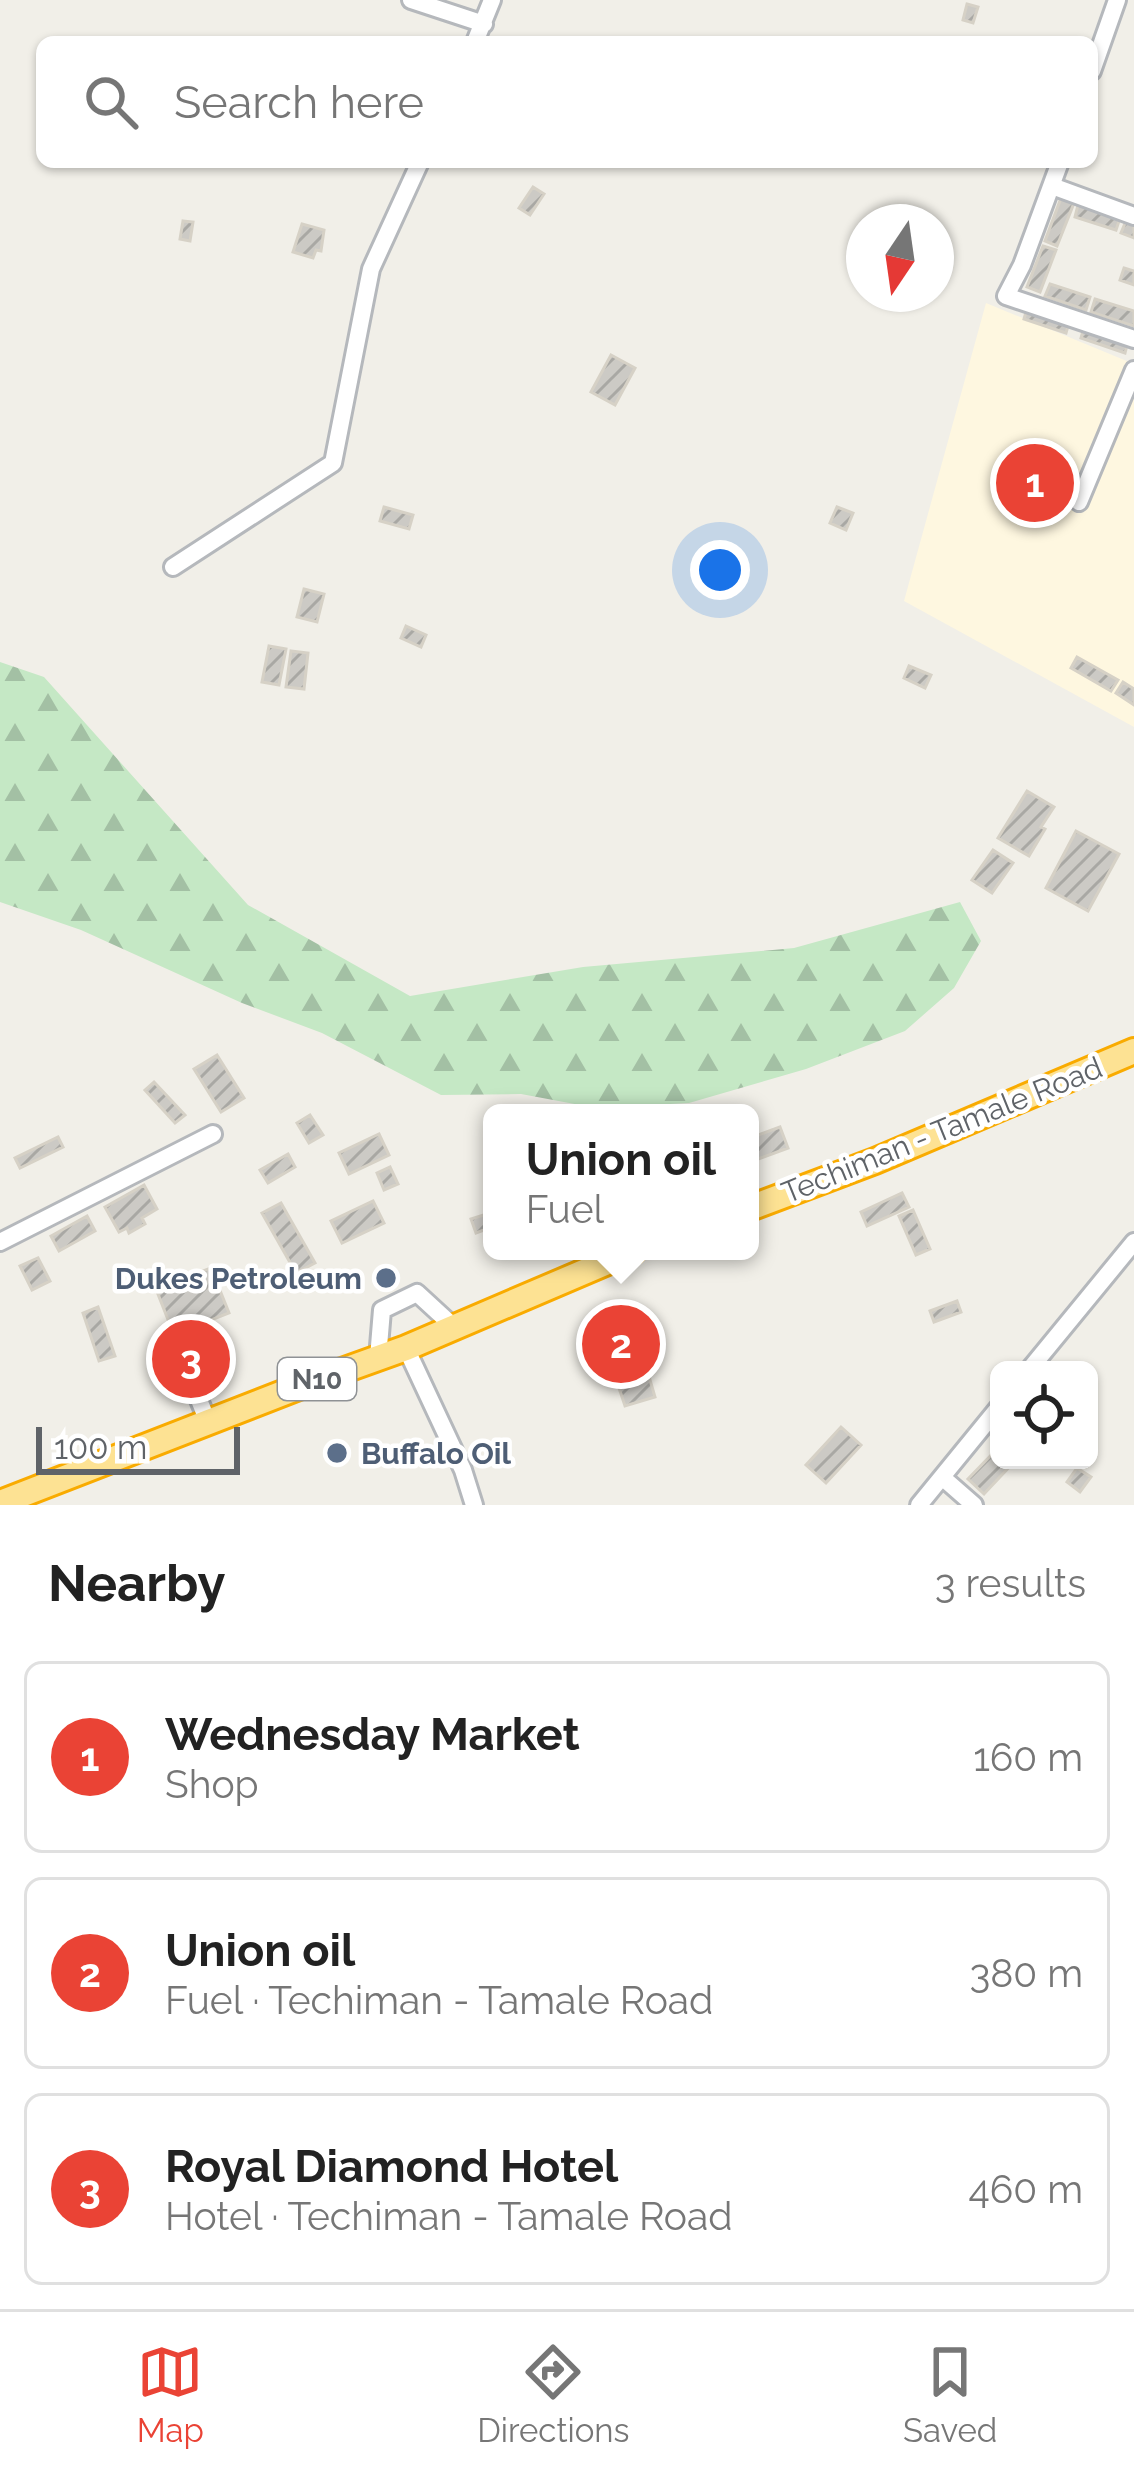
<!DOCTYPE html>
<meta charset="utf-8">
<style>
:root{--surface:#fff;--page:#f6f6f6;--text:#222;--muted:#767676;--line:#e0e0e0;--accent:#ea4335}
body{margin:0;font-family:Raleway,sans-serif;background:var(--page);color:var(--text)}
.controls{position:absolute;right:36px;bottom:36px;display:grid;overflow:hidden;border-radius:18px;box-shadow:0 3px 9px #0004}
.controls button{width:108px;height:108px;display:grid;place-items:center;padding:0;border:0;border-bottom:3px solid var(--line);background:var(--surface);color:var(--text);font:60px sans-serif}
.compass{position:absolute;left:846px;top:204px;width:108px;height:108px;border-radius:50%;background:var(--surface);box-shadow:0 3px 9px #0004;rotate:193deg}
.scale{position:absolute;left:36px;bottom:30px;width:204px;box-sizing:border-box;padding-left:12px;border:6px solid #5f6368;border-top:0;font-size:33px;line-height:42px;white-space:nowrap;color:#5f6368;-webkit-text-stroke:9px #fff;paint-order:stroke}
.you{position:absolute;left:720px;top:570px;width:42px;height:42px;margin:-30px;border:9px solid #fff;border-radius:50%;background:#1a73e8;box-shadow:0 0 0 18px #1a73e833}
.badge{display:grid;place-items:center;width:78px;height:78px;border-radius:50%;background:var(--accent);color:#fff;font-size:39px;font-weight:700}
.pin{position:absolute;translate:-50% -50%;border:6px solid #fff;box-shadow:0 3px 12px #0006}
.popup{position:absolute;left:483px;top:1104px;width:276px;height:156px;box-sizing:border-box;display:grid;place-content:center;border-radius:18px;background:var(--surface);filter:drop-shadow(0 3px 9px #0005);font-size:39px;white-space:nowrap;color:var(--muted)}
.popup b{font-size:45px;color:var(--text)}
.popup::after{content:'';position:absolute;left:50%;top:100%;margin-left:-24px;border:24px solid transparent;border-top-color:var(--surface)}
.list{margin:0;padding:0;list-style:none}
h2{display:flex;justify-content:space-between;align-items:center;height:156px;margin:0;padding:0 48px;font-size:51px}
h2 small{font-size:39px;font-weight:400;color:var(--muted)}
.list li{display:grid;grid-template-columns:78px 1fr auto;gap:36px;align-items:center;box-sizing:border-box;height:192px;margin:0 24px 24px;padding:0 24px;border:3px solid var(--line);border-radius:18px}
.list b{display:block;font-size:45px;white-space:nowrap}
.list p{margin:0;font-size:39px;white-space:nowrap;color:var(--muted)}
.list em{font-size:39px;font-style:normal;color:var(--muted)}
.icon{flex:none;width:66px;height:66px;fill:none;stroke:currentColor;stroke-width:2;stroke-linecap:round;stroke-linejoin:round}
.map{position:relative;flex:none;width:1134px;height:1505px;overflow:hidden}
.search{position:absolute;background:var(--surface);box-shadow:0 3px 9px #0004;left:36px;right:36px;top:36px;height:132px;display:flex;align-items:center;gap:30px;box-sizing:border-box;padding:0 42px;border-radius:18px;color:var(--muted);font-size:45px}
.sheet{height:804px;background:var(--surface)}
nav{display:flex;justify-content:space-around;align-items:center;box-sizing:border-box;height:168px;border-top:3px solid var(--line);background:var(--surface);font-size:33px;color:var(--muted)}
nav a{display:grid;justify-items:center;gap:6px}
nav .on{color:var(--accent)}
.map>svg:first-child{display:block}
.commercial{fill:#fef7e0}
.forest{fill:url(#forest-firs)}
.building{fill:url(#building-hatch);stroke:#d6d1c6;stroke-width:3}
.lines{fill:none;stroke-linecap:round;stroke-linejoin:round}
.minor-casing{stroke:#b5b8bc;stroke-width:22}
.highway-casing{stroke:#f9ab00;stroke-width:30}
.minor{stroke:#fff;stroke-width:16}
.highway{stroke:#fde293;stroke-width:24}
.service-dot{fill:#5c6f8a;stroke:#fff;stroke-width:4.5}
.labels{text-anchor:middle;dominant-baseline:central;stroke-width:9;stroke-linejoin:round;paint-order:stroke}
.shield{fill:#fff;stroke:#8f9295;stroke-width:3}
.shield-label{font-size:27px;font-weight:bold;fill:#5f6368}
.street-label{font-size:30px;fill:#5f6368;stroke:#fff}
.service-label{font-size:30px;font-weight:bold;fill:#4e5e75;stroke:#fff;text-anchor:end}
</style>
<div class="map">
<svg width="1134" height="1505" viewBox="0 0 1134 1505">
<defs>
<pattern id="forest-firs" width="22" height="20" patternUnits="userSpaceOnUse" patternTransform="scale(3)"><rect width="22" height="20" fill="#c5e8c5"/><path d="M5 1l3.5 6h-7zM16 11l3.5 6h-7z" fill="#a3c0a4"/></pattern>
<pattern id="building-hatch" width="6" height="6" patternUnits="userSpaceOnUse" patternTransform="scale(3)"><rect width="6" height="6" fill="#cccac5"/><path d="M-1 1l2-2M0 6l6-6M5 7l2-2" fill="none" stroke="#a9a8a4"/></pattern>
</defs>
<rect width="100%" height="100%" fill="#f1efe8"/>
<path class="commercial" d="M 986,303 L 1134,364 L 1134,727 L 904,601 Z"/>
<path class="forest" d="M 0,662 L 44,677 L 248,905 L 410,996 L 583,967 L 794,948 L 960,902 L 981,941 L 954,988 L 905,1031 L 806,1069 L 689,1103 L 596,1108 L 521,1094 L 441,1095 L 322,1033 L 242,1003 L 81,930 L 0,902 Z"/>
<path class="building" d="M 967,4 L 978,7 L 973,23 L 963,20 Z
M 533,187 L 544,194 L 530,215 L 519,208 Z
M 1061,198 L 1074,203 L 1057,246 L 1045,241 Z
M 1078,205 L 1120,218 L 1116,230 L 1075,217 Z
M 183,221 L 193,222 L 190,241 L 180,239 Z
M 1126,221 L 1134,223 L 1134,238 L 1121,233 Z
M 302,224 L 324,230 L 321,251 L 316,250 L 313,258 L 293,252 Z
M 1043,246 L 1056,250 L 1040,292 L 1027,287 Z
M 1124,268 L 1134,271 L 1134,285 L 1120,280 Z
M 1050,284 L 1090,297 L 1086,310 L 1045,296 Z
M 1095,299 L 1134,311 L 1134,326 L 1091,312 Z
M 1026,312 L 1068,326 L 1066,333 L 1024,319 Z
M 1083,331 L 1127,345 L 1125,353 L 1081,338 Z
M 611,355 L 635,368 L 615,405 L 591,392 Z
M 384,507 L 413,515 L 409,529 L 380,521 Z
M 837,507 L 853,513 L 846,530 L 830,523 Z
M 304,589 L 324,594 L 317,622 L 297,617 Z
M 406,626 L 426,635 L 421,647 L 401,638 Z
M 269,646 L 286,649 L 279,685 L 262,682 Z
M 291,651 L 308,653 L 304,689 L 286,687 Z
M 1077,657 L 1118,680 L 1111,691 L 1071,668 Z
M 909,666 L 931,675 L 925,688 L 904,678 Z
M 1123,682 L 1134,689 L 1134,705 L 1116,693 Z
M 1027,791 L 1054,807 L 1041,827 L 1045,829 L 1029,856 L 998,838 Z
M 1076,831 L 1119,854 L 1088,911 L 1046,888 Z
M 993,850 L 1013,863 L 992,893 L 972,880 Z
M 217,1055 L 244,1098 L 221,1112 L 194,1069 Z
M 154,1082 L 185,1115 L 175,1123 L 145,1090 Z
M 310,1115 L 323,1135 L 309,1143 L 297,1123 Z
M 780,1127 L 788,1148 L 750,1162 L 750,1138 Z
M 379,1134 L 389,1155 L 349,1174 L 339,1153 Z
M 58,1137 L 63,1147 L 20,1168 L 15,1158 Z
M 288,1154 L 295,1167 L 268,1183 L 260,1170 Z
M 390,1167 L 398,1184 L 384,1190 L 377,1173 Z
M 144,1185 L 157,1209 L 142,1218 L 145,1224 L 129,1233 L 127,1228 L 119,1232 L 105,1207 Z
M 902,1193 L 909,1207 L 867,1226 L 861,1212 Z
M 373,1201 L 384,1223 L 342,1243 L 331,1221 Z
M 281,1203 L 315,1263 L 296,1273 L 262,1213 Z
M 913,1210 L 930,1249 L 916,1255 L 899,1216 Z
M 490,1213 L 492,1227 L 476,1233 L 471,1219 Z
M 87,1216 L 95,1231 L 59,1251 L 51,1236 Z
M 38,1258 L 50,1281 L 32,1290 L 20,1266 Z
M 211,1268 L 229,1313 L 198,1325 L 202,1336 L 178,1345 L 156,1289 Z
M 957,1301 L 961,1312 L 934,1322 L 930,1311 Z
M 98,1307 L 115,1356 L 99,1361 L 83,1313 Z
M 648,1373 L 655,1397 L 625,1406 L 617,1382 Z
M 841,1427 L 861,1445 L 826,1483 L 806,1465 Z
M 999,1447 L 999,1460 L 1016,1460 L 984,1494 L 968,1479 Z
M 1077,1468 L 1091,1477 L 1080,1492 L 1067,1482 Z"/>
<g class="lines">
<g class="minor-casing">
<path id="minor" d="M 411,0 L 484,24
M 475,42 L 492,0
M 1092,71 L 1117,0
M 1060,162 L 1022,265 L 1006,296 L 1134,339
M 1052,186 L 1134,216
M 1079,502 L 1134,370
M 173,567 L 333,463 L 371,269 L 420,162
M 0,1242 L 213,1134
M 406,1348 L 463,1470 L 474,1505
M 180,1353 L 208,1422
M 378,1358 L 382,1310 L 417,1293 L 454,1327
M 1029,1370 L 1134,1242
M 942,1477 L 974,1505
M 919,1505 L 999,1407"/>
</g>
<g class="highway-casing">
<path id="highway" d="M 750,1208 L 875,1161 L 1134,1051
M 0,1503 L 314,1381 L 406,1348 L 633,1251"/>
</g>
<use href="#minor" class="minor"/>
<use href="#highway" class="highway"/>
</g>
<g class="service-dot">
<circle cx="386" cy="1278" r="12"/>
<circle cx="337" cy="1453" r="12"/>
</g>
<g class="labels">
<rect class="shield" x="278" y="1358" width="78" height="42" rx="9"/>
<g class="shield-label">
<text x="317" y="1379">N10</text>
</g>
<g class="street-label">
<text transform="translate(942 1130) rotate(-22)">Techiman - Tamale Road</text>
</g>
<g class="service-label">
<text x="362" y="1278">Dukes Petroleum</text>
<text x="361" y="1453" text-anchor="start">Buffalo Oil</text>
</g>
</g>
</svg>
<div class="controls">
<button><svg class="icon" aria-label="locate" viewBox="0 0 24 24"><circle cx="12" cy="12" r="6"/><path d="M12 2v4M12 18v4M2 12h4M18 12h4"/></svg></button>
</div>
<svg class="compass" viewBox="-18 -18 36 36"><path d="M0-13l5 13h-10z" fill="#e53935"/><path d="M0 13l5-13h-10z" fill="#767676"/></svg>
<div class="scale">100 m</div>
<div class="you"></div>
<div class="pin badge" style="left:1035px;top:483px">1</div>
<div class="pin badge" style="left:621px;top:1344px">2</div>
<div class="popup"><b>Union oil</b>Fuel</div>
<div class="pin badge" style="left:191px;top:1359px">3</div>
<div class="search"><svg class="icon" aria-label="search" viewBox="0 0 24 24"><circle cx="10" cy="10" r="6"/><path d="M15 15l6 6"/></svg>Search here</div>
</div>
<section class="sheet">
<h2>Nearby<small>3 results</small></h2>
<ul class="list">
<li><span class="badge">1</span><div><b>Wednesday Market</b><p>Shop</p></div><em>160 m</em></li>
<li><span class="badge">2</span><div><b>Union oil</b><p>Fuel · Techiman - Tamale Road</p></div><em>380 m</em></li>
<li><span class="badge">3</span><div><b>Royal Diamond Hotel</b><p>Hotel · Techiman - Tamale Road</p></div><em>460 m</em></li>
</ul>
</section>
<nav>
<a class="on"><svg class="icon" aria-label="map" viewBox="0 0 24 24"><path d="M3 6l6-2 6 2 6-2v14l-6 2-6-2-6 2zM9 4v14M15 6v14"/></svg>Map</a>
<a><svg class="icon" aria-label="directions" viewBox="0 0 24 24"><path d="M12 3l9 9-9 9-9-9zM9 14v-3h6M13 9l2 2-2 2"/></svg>Directions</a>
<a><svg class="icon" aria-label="saved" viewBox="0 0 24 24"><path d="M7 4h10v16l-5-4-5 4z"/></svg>Saved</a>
</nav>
